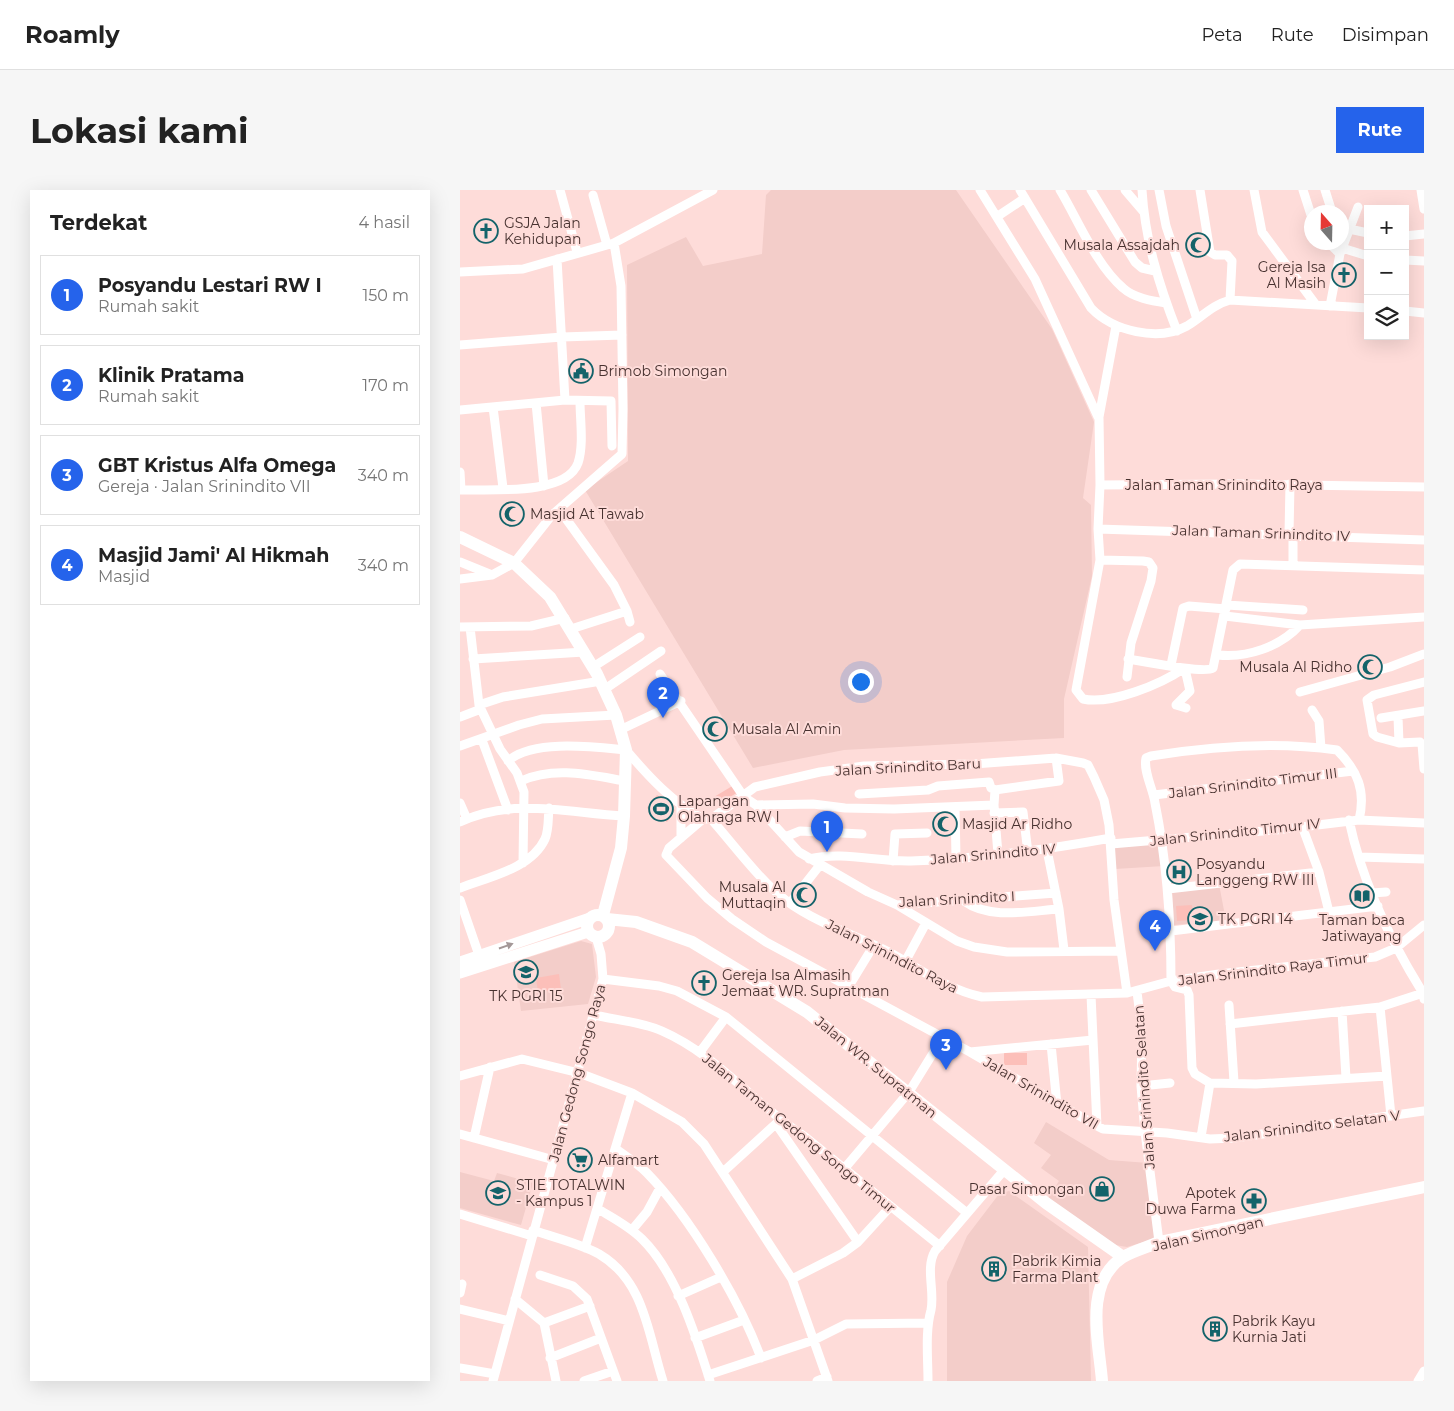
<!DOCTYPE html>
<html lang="id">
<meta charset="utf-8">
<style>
:root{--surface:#fff;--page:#f6f6f6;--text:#222;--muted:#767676;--line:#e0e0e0;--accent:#2563eb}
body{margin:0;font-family:Montserrat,sans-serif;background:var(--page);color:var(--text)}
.controls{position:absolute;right:15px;top:15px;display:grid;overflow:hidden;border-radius:0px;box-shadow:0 5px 20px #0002}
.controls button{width:45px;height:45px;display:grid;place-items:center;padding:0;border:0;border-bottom:1px solid var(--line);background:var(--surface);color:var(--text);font:25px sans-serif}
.compass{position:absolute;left:844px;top:15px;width:45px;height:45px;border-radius:50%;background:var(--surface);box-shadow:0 5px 20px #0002;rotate:340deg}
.you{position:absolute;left:400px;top:491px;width:18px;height:18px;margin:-12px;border:4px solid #fff;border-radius:50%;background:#1a73e8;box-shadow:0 0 0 8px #1a73e833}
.badge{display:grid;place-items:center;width:32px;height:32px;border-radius:50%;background:var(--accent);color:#fff;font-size:16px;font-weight:700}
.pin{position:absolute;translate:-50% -41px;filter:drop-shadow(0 1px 2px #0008)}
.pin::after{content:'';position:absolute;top:26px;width:18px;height:15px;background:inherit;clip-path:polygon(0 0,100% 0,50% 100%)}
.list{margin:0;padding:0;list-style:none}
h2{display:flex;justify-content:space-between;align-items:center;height:65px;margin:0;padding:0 20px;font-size:21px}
h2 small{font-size:16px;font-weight:400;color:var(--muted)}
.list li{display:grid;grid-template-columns:32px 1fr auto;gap:15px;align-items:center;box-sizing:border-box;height:80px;margin:0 10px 10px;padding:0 10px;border:1px solid var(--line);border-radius:0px}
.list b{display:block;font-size:19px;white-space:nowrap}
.list p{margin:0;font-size:16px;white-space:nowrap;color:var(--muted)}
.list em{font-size:16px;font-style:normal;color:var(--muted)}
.icon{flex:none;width:28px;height:28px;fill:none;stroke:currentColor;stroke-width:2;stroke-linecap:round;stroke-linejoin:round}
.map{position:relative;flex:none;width:964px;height:1191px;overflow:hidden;border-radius:0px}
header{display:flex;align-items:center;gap:30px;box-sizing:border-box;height:70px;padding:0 25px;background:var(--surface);border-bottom:1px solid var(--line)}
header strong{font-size:24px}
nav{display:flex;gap:28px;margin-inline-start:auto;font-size:18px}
.intro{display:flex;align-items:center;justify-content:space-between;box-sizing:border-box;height:120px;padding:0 30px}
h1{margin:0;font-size:35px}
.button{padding:12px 22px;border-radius:0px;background:var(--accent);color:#fff;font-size:18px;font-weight:700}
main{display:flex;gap:30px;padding:0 30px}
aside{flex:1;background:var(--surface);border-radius:0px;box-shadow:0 5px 20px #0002}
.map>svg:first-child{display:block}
.built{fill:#f3cdc9}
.green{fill:#fcbfb9}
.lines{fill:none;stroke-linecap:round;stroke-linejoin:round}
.minor{stroke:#fff;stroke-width:9}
.tertiary{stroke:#fff;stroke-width:11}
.secondary{stroke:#fff;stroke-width:12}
.oneway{fill:#a49898}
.labels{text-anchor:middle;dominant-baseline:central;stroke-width:4;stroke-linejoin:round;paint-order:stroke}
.poi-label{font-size:14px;fill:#483230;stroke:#fedcd9;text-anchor:start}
.street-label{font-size:14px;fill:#483230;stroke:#fedcd9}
</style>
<header>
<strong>Roamly</strong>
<nav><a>Peta</a><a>Rute</a><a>Disimpan</a></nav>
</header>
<div class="intro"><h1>Lokasi kami</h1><a class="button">Rute</a></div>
<main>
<aside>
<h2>Terdekat<small>4 hasil</small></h2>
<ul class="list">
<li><span class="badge">1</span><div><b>Posyandu Lestari RW I</b><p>Rumah sakit</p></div><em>150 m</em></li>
<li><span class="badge">2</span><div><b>Klinik Pratama</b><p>Rumah sakit</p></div><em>170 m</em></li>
<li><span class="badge">3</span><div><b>GBT Kristus Alfa Omega</b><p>Gereja · Jalan Srinindito VII</p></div><em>340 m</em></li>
<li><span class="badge">4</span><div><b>Masjid Jami' Al Hikmah</b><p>Masjid</p></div><em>340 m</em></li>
</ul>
</aside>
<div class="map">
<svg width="964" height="1191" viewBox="0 0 964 1191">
<rect width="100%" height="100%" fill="#fedcd9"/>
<path class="built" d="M 311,0 L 496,0 L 592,139 L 634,232 L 623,308 L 631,315 L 632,386 L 604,509 L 604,548 L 384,560 L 293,578 L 125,300 L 168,271 L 167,75 L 226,47 L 243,76 L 302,64 L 306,5 Z
M 701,650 L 704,676 L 655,679 L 654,655 Z
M 759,694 L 766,731 L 714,735 L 712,699 Z
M 121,751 L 132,754 L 136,787 L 128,814 L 61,821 L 54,772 Z
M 586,932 L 649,970 L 688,973 L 697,1048 L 667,1057 L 655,1055 L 588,1008 L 599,991 L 581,978 L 591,965 L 574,953 Z
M 0,982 L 34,991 L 37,983 L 73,993 L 61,1035 L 0,1018 Z
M 549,1001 L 628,1057 L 631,1191 L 487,1191 L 487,1092 L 507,1046 L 539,1004 Z"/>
<path class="green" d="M 274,595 L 278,602 L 259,614 L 254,607 Z
M 197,605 L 215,620 L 207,632 L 187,618 Z
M 732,715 L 733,730 L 717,731 L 716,716 Z
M 99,784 L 101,799 L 78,802 L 76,788 Z
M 544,863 L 567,863 L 567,875 L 544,875 Z"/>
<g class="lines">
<path class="minor" d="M 100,0 L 117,62
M 520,0 L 575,89 L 638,227
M 560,0 L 631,118 C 653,141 698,152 727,136 C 742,127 752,115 770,110 L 908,118
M 600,0 C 618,30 636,75 663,98 C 674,108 692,111 706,113
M 631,0 L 675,72 L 682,78 L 695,81
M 665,0 L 683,21
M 682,0 C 685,50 699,95 717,141
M 699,0 L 706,36 L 737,129
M 740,0 L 750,62 L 755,65 L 767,65 L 772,71 L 770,110
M 794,0 L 802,42 L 856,115
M 843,0 L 852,28
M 865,0 L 872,22
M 961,0 L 964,19
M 133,5 L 147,55
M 538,26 L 565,8
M 889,39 L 908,43
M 945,46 L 964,44
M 868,52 L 880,64
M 882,58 L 908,66
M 97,69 L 105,210
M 945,70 L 964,71
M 0,82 L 63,79 L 154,53 L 253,0
M 870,116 L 880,64 L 898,17
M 945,121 L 964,123
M 656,136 L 639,227 L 640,295 L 638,339 L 640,370 L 616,500 L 623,509 C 651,515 701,494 723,479
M 0,155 L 102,147 L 162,145
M 76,213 L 84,296
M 33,217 L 43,298
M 0,220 L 105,210 L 151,211 L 152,256
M 0,282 L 1,300
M 640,295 L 775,294 L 964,297
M 0,300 C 30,299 106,306 118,273 C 124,255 120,230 120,211
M 99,319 L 154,395 L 167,421 L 111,439
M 638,339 L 964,350
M 829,344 L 830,294
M 640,370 L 683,371 L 689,372 L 693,378 L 691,391 L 671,453 L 667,487
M 0,372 L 32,385
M 833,375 L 833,344
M 0,389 L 32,385 L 54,373 L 92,325 L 162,264 L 163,219 L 161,96 L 154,53
M 767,415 L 843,420
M 167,421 L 170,432
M 765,426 L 840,435 L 964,427
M 0,437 L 71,436 L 105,428
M 10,437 L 19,515 L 40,559 L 57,583 L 64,602 L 63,673
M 758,465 C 787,468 820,457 840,435
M 13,469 L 124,462
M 668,469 C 683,471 744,484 753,478 L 773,380 L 780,374 L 964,380
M 711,475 L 723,418 L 729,416 L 766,419
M 133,477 L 180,447
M 725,479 L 730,501 L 716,515 L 726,518
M 200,484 L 284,607 L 296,615 L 339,662 L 408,702 L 437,715 L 497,751 L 514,757 L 547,762 L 660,761
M 145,499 L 201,461
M 840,502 L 930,477 L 964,464
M 19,515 L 43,507 L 141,491
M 852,520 L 859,531 L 861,558
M 0,527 L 21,519
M 938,527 L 939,553 L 960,552 L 962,554 L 964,579
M 921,528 L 964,521
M 162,539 L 221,511
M 22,550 L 48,620
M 939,553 L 917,547 L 913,544 L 907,510 L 914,505 L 964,492
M 0,556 L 59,535 L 82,529 L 156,525
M 48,571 C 73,549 134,557 166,560 C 189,587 212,612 243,629
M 61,591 C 94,576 130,585 165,591
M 535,600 L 534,615 L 538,664
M 399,604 L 468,600 L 478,596 L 529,592 L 531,598 L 535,600 L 599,591 L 596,568
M 694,605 L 893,581
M 0,613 L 7,629
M 296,615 L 353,614 L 385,618 L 434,619 L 534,615
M 495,617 L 496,667
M 534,623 L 563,622 L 568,663
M 251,629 C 275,656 299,690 328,712 C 357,733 395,745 427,761 C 459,778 486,799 522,807 L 667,803 L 711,791 L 759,784 L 915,767 L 936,758 L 964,735
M 889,630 C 902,692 930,750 963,803 L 964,809
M 0,632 C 54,607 107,623 164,626
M 842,636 L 859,682 L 869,722
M 325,647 L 340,641 L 402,644
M 221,648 L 221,617
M 651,654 L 816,640 L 899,630 L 964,633
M 587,660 L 599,719 L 604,760
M 899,667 L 964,669
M 349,669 C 384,661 416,672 451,671 C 518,669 585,660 651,648
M 433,671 L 435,644 L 467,643
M 0,698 C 28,687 71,679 85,649 C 89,640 88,627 89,618
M 708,699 L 859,682
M 912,703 L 926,702
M 0,710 L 21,771
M 504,711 C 530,730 569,721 599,719
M 330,713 L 360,675
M 437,715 L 596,703
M 711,741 L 918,716
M 445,772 L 466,733
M 143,789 L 199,796 L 217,801 L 266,827 L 507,1023
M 711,791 C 711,731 707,672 695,613 C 693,599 683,581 686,568 L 691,566 C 752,556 815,551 877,560 C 898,581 906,601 899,630
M 711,791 L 715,797 L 727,800 L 729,805 L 732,878 L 735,884 L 750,893 L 741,947
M 389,796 L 414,755
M 677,802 L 682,841 L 681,896 L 685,942 L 699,1052
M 667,803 L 654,710 L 649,635 L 644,610 L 634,587 L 628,575 L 623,573 L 596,568 L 514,574 L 404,576 L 360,582 L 295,597 L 251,629 L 243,629 L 209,658 L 206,665 L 247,708 L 272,729 L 306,752 L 510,862 L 637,936 L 643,939 L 707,943 L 750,949 L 774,948 L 964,921
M 631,805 L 637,936
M 769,815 L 774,892
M 920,817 L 931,926
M 882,821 L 886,888
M 134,825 C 156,830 182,832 202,841 C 257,865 294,914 344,946 L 480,1056
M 770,834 L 920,817 L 963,803
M 591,854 L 597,915
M 240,862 L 266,827
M 510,862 L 633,850
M 0,886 L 62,869 L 119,883 L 172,903 L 222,932 L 244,954 L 332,1089 L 368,1191
M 750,893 L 796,894 L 927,886
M 681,896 L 710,893
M 316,934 L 398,1052
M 0,944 L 94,970
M 14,948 L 30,877
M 156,959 C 166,966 178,974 187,983 C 230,1027 279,1109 301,1168
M 384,979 L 449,902 L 483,847
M 263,982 L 320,930
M 138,1019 C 153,1028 169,1036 182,1049 C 216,1082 236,1146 250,1191
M 0,1024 L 72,1046
M 73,1040 C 95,1048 119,1053 139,1064 C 185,1091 188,1144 203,1191
M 172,1040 L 187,1022 L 200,998
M 125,1058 L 172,903
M 80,1085 L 113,1096 L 127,1109 L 157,1191
M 332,1089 L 383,1063 L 398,1052 L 430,1017
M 0,1103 L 2,1094
M 218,1106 L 261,1087
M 55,1109 L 84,1133 L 130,1116
M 0,1119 L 49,1131
M 84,1133 L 96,1191
M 235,1148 L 284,1130
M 90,1168 L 141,1148
M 0,1178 L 35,1184
M 248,1185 L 354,1150 L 386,1134 L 468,1133
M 33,1191 L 143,789 L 141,764 L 136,747
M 124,1191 L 153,1181
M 357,1191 L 367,1187
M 468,1191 C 468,1168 465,1142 471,1120 C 475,1101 465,1078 475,1061 L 545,979
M 958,1191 L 964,1181"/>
<path class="tertiary" d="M 0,772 L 130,728
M 0,783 L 128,742"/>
<path class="secondary" d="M 0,347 L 54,373 L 90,407 L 137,484 L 156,525 L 166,560 L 164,626 L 161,658 L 143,725
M127 736a11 11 0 1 1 22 0a11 11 0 1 1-22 0Z
M 147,729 L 176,732 L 232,752 L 347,822 L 586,1013 L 663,1067
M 642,1191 C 639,1152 623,1093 663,1067 C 673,1061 688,1057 699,1052 L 964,997"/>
</g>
<defs><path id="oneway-solid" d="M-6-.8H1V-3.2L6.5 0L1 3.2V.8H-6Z" transform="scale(1.25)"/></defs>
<use class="oneway" href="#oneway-solid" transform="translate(46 756) rotate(-19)"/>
<defs>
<g id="church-ring" transform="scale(1.25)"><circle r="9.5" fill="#fedcd9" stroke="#14636a" stroke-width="1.5"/><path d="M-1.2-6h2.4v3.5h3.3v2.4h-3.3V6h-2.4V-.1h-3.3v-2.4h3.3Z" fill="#14636a"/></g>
<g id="mosque-ring" transform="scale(1.25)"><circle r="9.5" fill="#fedcd9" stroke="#14636a" stroke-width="1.5"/><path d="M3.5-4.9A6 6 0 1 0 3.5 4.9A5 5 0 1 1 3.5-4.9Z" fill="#14636a"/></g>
<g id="civic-ring" transform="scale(1.25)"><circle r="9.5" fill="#fedcd9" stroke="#14636a" stroke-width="1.5"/><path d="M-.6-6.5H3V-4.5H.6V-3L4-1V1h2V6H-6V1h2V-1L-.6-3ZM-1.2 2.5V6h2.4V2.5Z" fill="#14636a"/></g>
<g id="stadium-ring" transform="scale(1.25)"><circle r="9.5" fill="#fedcd9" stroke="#14636a" stroke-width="1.5"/><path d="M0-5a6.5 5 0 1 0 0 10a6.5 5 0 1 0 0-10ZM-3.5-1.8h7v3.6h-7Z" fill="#14636a"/></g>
<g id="hospital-ring" transform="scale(1.25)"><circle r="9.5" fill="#fedcd9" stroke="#14636a" stroke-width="1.5"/><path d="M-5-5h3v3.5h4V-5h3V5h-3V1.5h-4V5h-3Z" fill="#14636a"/></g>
<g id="library-ring" transform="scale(1.25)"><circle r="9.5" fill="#fedcd9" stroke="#14636a" stroke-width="1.5"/><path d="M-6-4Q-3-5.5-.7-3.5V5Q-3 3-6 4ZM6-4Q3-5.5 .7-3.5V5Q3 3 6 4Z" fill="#14636a"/></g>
<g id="school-ring" transform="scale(1.25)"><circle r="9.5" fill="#fedcd9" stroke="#14636a" stroke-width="1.5"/><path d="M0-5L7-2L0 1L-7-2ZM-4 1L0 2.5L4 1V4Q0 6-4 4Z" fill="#14636a"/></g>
<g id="supermarket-ring" transform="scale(1.25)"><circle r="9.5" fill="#fedcd9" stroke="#14636a" stroke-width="1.5"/><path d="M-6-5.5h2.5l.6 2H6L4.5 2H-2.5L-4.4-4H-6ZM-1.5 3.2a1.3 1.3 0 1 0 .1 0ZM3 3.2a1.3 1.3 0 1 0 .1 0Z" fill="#14636a"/></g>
<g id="shop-ring" transform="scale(1.25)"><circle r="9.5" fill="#fedcd9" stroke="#14636a" stroke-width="1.5"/><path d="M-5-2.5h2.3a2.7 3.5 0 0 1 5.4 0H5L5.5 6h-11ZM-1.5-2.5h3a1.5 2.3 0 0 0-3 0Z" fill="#14636a"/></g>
<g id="university-ring" transform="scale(1.25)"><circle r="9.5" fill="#fedcd9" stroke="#14636a" stroke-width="1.5"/><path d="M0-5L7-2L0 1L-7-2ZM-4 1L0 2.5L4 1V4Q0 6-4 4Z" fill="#14636a"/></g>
<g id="pharmacy-ring" transform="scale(1.25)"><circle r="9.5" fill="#fedcd9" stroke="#14636a" stroke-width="1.5"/><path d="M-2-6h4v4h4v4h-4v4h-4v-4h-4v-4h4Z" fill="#14636a"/></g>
<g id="building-ring" transform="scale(1.25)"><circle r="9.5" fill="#fedcd9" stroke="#14636a" stroke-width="1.5"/><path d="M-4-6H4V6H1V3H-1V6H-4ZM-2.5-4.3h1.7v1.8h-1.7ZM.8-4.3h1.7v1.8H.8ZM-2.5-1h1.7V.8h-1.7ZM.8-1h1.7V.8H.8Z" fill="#14636a"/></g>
</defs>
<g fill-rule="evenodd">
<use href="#church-ring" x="26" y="41"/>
<use href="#mosque-ring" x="738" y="55"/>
<use href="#church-ring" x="884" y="85"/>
<use href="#civic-ring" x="121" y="181"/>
<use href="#mosque-ring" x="52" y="324"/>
<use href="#mosque-ring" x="910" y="477"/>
<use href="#mosque-ring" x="255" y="539"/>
<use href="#stadium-ring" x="201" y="619"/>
<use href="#mosque-ring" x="485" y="634"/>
<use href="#hospital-ring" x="719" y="682"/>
<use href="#mosque-ring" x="344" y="705"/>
<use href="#library-ring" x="902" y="706"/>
<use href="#school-ring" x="740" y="729"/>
<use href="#school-ring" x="66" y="782"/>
<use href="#church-ring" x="244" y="793"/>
<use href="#supermarket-ring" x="120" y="970"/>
<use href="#shop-ring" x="642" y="999"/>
<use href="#university-ring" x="38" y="1003"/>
<use href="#pharmacy-ring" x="794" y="1011"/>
<use href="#building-ring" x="534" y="1079"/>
<use href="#building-ring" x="755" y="1139"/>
</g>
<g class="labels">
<g class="poi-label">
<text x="44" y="33">GSJA Jalan<tspan x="44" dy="16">Kehidupan</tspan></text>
<text x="720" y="55" text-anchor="end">Musala Assajdah</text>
<text x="866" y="77" text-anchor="end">Gereja Isa<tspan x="866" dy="16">Al Masih</tspan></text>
<text x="138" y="181">Brimob Simongan</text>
<text x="70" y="324">Masjid At Tawab</text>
<text x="892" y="477" text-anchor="end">Musala Al Ridho</text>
<text x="272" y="539">Musala Al Amin</text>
<text x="218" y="611">Lapangan<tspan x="218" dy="16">Olahraga RW I</tspan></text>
<text x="502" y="634">Masjid Ar Ridho</text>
<text x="736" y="674">Posyandu<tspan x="736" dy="16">Langgeng RW III</tspan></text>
<text x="326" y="697" text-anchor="end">Musala Al<tspan x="326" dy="16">Muttaqin</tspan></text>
<text x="758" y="729">TK PGRI 14</text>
<text x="902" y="730" text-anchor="middle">Taman baca<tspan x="902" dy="16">Jatiwayang</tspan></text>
<text x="262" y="785">Gereja Isa Almasih<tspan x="262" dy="16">Jemaat WR. Supratman</tspan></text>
<text x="66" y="806" text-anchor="middle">TK PGRI 15</text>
<text x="138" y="970">Alfamart</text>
<text x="56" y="995">STIE TOTALWIN<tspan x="56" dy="16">- Kampus 1</tspan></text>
<text x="624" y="999" text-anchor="end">Pasar Simongan</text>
<text x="776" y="1003" text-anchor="end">Apotek<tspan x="776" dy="16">Duwa Farma</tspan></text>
<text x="552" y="1071">Pabrik Kimia<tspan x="552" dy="16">Farma Plant</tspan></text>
<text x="772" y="1131">Pabrik Kayu<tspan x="772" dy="16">Kurnia Jati</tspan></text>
</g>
<g class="street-label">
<text x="764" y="295">Jalan Taman Srinindito Raya</text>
<text transform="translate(801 343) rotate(2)">Jalan Taman Srinindito IV</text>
<text transform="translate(448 577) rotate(-3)">Jalan Srinindito Baru</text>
<text transform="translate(793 593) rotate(-7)">Jalan Srinindito Timur III</text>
<text transform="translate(775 642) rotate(-6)">Jalan Srinindito Timur IV</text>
<text transform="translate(533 664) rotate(-5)">Jalan Srinindito IV</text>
<text transform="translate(497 709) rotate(-3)">Jalan Srinindito I</text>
<text transform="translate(432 766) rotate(27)">Jalan Srinindito Raya</text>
<text transform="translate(813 779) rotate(-7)">Jalan Srinindito Raya Timur</text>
<text transform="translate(416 877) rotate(39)">Jalan WR. Supratman</text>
<text transform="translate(117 883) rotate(-75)">Jalan Gedong Songo Raya</text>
<text transform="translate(684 897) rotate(-94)">Jalan Srinindito Selatan</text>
<text transform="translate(581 903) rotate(30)">Jalan Srinindito VII</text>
<text transform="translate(852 936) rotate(-7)">Jalan Srinindito Selatan V</text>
<text transform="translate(339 943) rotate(39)">Jalan Taman Gedong Songo Timur</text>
<text transform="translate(748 1044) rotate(-13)">Jalan Simongan</text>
</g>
</g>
</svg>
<div class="controls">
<button>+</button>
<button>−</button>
<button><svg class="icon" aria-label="layers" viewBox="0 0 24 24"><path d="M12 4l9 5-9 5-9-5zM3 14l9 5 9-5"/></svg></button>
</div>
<svg class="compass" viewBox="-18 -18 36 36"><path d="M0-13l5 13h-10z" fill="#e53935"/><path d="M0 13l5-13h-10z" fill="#767676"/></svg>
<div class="you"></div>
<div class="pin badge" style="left:367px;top:662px">1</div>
<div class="pin badge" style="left:203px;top:528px">2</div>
<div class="pin badge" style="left:486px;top:880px">3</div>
<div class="pin badge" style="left:695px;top:761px">4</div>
</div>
</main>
